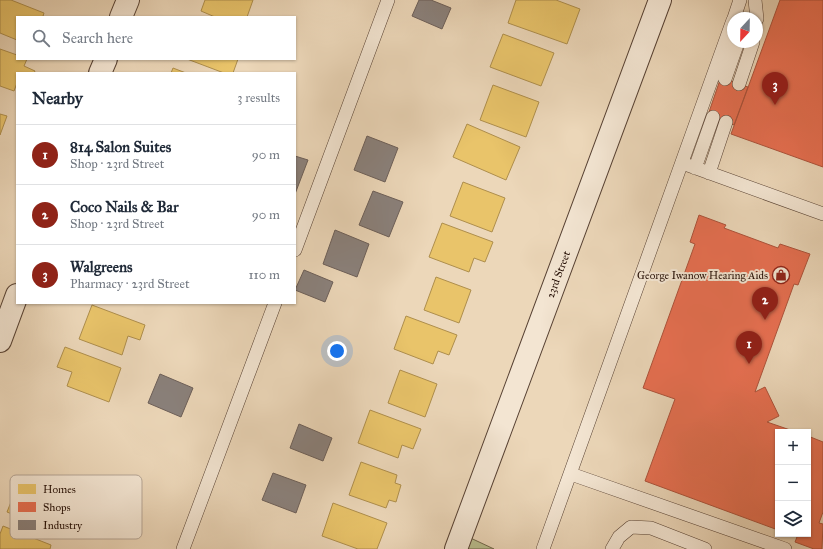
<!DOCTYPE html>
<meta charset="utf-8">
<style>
:root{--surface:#fff;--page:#f6f6f7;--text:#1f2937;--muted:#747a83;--line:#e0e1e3;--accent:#8f2418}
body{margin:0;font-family:"IM FELL Great Primer",serif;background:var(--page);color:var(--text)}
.controls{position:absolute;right:12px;bottom:12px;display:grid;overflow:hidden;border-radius:0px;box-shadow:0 1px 3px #0004}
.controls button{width:36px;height:36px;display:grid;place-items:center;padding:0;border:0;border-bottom:1px solid var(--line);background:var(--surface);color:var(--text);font:20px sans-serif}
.compass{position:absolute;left:727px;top:12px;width:36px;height:36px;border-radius:50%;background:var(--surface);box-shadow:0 1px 3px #0004;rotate:202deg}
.you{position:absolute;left:337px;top:351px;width:14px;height:14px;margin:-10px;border:3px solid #fff;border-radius:50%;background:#1a73e8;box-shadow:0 0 0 6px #1a73e833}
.badge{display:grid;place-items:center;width:26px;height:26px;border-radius:50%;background:var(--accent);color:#fff;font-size:13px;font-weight:700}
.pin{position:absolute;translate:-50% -33px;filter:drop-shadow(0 1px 2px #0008)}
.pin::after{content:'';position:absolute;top:21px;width:14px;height:12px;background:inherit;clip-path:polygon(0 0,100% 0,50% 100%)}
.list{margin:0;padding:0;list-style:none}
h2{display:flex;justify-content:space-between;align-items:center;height:52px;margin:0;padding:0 16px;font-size:17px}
h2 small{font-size:13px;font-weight:400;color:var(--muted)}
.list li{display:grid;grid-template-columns:26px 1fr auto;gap:12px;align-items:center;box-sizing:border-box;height:60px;padding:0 16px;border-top:1px solid var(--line)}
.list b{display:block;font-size:15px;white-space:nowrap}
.list p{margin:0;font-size:13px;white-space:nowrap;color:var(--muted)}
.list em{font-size:13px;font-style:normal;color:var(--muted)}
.icon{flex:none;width:22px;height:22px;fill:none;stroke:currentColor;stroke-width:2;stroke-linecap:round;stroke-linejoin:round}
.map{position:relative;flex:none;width:823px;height:549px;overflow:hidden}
.search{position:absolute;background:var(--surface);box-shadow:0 1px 3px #0004;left:16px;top:16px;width:280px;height:44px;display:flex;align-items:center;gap:10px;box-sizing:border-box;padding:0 14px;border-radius:0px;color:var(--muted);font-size:15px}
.panel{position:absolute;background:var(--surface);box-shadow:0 1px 3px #0004;left:16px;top:72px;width:280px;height:232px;border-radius:0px}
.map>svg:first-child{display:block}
.green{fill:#babe8e;stroke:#70664a}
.homes{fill:#e9c46a;stroke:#ae8e4c}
.shops{fill:#e76f51;stroke:#ad523a}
.industry{fill:#8a817c;stroke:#6c5f59}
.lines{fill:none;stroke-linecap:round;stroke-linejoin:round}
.lane-casing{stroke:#574133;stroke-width:14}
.street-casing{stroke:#574133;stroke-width:24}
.lane{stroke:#f3e5d2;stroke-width:13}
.street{stroke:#f3e5d2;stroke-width:22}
.labels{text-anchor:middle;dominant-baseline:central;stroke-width:4;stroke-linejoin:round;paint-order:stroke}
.street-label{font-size:11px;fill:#250f06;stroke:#f3e5d2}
.poi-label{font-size:11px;fill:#250f06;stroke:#f3e5d2;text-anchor:end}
.key{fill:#f3e5d2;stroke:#b5a595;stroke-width:1}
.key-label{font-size:11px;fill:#250f06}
</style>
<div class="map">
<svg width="823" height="549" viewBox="0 0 823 549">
<rect width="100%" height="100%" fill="#ecd7b9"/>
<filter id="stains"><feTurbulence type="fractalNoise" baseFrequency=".005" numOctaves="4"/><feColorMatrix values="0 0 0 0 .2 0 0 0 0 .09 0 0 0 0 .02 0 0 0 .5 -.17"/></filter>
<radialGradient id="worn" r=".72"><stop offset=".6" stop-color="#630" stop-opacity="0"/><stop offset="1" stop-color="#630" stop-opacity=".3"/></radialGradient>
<path class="green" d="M 462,534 L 494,549 L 456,549 Z"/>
<path class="homes" d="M 0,0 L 11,0 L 44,13 L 43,16 L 46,17 L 17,17 L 17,40 L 0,33 Z
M 205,0 L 253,0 L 247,17 L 215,17 L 201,11 Z
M 516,0 L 556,0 L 580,9 L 567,44 L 508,23 Z
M 503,34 L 554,53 L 541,86 L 490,67 Z
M 0,49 L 17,55 L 17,59 L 27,59 L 24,66 L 35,71 L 34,73 L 17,73 L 17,83 L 14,91 L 0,86 Z
M 187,59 L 238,59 L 233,73 L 224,73 Z
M 173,68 L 186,73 L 171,73 Z
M 493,85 L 539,102 L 526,137 L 480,120 Z
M 0,114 L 7,116 L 0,135 Z
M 467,124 L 520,147 L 506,180 L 453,157 Z
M 463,182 L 505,198 L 492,232 L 450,216 Z
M 442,223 L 493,242 L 485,262 L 474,258 L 469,272 L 429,257 Z
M 436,277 L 471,290 L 459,323 L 424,310 Z
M 92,305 L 145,325 L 140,340 L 128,336 L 122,355 L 79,339 Z
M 406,316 L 457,335 L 449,355 L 438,351 L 433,364 L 394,349 Z
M 65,347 L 121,368 L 109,402 L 67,386 L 72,372 L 57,367 Z
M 400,370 L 437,384 L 425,417 L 388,403 Z
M 370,410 L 421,429 L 413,449 L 402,445 L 398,458 L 358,443 Z
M 361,462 L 397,475 L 395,483 L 401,485 L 396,502 L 389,500 L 386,508 L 349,495 Z
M 21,477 L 83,502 L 69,537 L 7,512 Z
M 333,503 L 387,523 L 377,549 L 358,549 L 322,536 Z
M 3,526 L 51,545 L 50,549 L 0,549 L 0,534 Z"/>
<path class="shops" d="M 780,0 L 823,0 L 823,167 L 731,134 Z
M 721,77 L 748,87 L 734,125 L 708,115 Z
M 699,215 L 726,225 L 724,228 L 778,248 L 780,244 L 810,254 L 798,285 L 794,284 L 755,392 L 765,387 L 779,416 L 767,422 L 796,432 L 778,432 L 778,530 L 645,481 L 675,399 L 643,388 L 695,244 L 690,242 Z
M 808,436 L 823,442 L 823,512 L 819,523 L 823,524 L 822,549 L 814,549 L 795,542 L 797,537 L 790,534 L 808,534 Z"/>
<path class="industry" d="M 419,0 L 431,0 L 451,8 L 442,29 L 412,16 Z
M 367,136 L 398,148 L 385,182 L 354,170 Z
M 295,156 L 308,160 L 295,194 Z
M 373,191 L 403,202 L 389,237 L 359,225 Z
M 335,230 L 369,244 L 357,277 L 323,264 Z
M 304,270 L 333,282 L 325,302 L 295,290 Z
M 160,374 L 193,388 L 181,417 L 148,403 Z
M 299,424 L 332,438 L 323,461 L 290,448 Z
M 273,473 L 306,485 L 296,513 L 262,500 Z"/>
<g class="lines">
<g class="lane-casing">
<path id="lane" d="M 755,0 L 757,19
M 734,18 L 740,0
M 725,79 L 738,42
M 739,84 L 753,42
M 682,163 L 823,214
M 695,168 L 713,117
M 709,173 L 726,122
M 295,250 L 388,0
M 571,474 L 785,549
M 183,549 L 275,303
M 543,549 L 733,20
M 612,549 L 619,537 L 631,527 L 651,528 L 705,549"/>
</g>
<g class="street-casing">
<g id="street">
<path d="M 121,17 L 128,0"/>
<path d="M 100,73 L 106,59"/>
<path d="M 0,341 L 17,295"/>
<path id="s1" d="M 456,549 L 660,0"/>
</g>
</g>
<use href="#lane" class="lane"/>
<use href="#street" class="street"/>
</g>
<defs>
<g id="shop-ring" transform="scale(0.9)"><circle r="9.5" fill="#f3e5d2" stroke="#8f2418" stroke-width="1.5"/><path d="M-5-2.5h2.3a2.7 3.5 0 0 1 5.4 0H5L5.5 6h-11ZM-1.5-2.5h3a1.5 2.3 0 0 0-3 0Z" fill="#8f2418"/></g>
</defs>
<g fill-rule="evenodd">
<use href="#shop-ring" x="781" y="275"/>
</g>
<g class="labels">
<g class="street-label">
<text stroke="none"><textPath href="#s1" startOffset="293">23rd Street</textPath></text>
</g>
<g class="poi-label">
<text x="768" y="275">George Iwanow Hearing Aids</text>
</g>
</g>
<rect x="10" y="475" width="132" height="64" rx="6" class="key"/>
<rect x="18" y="484" width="18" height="10" fill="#e9c46a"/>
<rect x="18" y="502" width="18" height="10" fill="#e76f51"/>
<rect x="18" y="520" width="18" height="10" fill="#8a817c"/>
<g class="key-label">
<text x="43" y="493">Homes</text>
<text x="43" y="511">Shops</text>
<text x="43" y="529">Industry</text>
</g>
<rect width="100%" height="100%" filter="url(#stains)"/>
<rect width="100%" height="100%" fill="url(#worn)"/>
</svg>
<div class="controls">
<button>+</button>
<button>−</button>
<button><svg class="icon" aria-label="layers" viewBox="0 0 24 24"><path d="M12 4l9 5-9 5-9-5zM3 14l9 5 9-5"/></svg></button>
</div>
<svg class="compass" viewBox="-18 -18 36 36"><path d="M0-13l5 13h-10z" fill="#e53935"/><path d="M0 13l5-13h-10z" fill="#747a83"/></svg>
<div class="you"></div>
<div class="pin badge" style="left:749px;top:364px">1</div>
<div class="pin badge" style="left:765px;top:320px">2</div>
<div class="pin badge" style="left:775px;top:105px">3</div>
<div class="search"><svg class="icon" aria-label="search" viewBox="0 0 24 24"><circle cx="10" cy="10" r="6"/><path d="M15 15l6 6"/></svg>Search here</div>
<section class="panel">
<h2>Nearby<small>3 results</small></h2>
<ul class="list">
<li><span class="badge">1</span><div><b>814 Salon Suites</b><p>Shop · 23rd Street</p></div><em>90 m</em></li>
<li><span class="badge">2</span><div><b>Coco Nails &amp; Bar</b><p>Shop · 23rd Street</p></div><em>90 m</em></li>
<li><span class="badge">3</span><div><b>Walgreens</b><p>Pharmacy · 23rd Street</p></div><em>110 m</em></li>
</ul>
</section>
</div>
